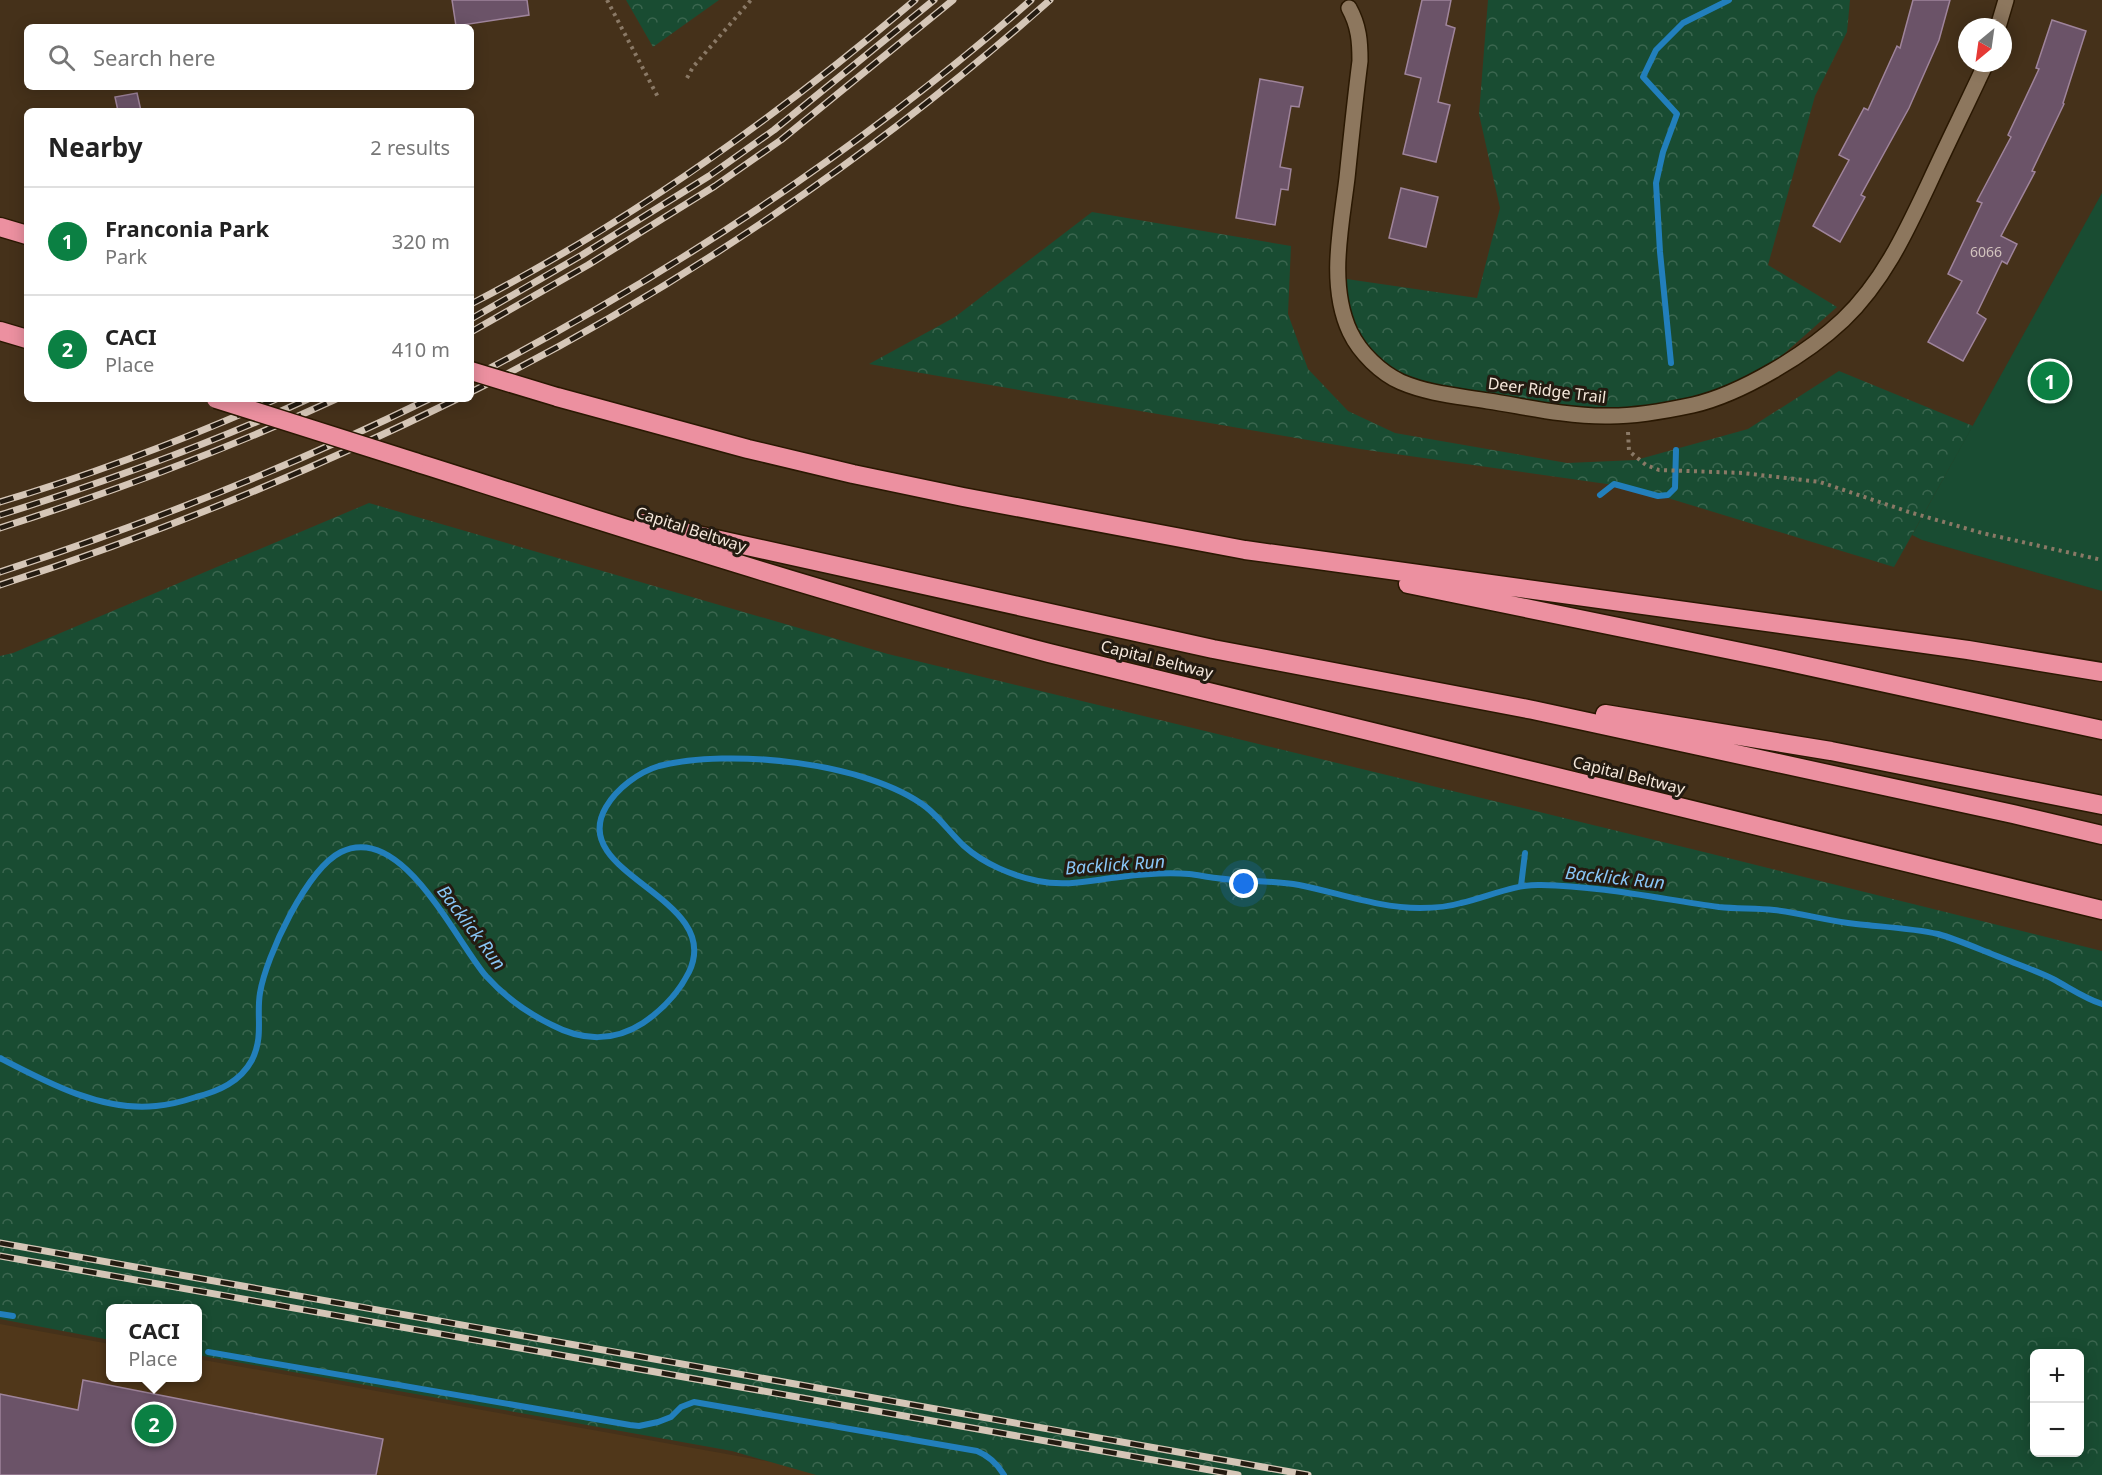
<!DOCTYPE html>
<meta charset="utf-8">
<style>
:root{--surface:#fff;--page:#f6f6f6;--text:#222;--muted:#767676;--line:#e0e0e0;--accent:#0b8043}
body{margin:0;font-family:"Noto Sans",sans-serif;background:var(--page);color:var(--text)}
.controls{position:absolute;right:18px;bottom:18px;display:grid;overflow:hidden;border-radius:9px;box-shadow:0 3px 15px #0003}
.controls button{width:54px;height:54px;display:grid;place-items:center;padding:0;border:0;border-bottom:2px solid var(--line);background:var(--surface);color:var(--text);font:30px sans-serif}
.compass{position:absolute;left:1958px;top:18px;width:54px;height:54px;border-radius:50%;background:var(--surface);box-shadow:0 3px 15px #0003;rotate:209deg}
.you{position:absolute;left:1244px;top:884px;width:21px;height:21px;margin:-15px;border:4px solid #fff;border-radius:50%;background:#1a73e8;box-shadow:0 0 0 9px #1a73e833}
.badge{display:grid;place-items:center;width:39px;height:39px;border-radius:50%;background:var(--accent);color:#fff;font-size:20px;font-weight:700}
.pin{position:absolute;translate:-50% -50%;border:3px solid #fff;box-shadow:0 2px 6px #0006}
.popup{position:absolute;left:106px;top:1304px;width:96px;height:78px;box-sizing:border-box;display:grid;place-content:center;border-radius:9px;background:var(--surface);filter:drop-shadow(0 2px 4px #0005);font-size:20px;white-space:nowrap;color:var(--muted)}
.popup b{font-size:22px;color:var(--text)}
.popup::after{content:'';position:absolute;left:50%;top:100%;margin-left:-12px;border:12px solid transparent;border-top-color:var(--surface)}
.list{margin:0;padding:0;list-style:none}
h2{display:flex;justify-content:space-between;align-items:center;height:78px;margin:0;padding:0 24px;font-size:26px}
h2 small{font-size:20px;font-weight:400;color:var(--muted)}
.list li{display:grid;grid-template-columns:39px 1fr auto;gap:18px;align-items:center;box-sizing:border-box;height:108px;padding:0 24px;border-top:2px solid var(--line)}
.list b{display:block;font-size:22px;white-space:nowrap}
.list p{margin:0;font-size:20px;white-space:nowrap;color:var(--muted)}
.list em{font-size:20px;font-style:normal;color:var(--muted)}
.icon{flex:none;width:33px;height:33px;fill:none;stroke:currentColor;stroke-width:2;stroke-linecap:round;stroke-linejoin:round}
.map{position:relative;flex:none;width:2102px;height:1475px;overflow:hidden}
.search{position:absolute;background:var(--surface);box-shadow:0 3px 15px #0003;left:24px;top:24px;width:450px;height:66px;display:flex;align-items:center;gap:15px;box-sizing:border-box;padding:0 21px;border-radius:9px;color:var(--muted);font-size:22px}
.panel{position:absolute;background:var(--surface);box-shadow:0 3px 15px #0003;left:24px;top:108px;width:450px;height:294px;border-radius:9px}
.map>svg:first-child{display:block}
.built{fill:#50371a}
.forest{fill:url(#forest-crowns);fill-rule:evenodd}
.green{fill:#194c32}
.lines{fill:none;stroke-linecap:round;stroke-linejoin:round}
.stream{stroke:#227fbc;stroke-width:6}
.building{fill:#6b5368;stroke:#9f849b;stroke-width:1.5}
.street-casing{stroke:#2a1802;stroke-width:18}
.highway-casing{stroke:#2a1802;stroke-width:21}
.path{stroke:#8a7966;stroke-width:4;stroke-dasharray:3 4.5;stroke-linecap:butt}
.street{stroke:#8d775e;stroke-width:15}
.highway{stroke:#ec90a0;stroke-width:18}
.rail-casing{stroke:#d5c6b7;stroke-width:7}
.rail{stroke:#241b11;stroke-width:4.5;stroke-dasharray:14;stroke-linecap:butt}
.highway-bridge-casing{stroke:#2a1802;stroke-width:21;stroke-linecap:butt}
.highway-bridge{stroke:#ec90a0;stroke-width:18}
.labels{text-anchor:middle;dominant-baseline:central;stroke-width:6;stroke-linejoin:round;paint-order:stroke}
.number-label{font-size:14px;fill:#d2c3be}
.street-label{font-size:16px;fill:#f5e8db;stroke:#241b11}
.water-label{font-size:18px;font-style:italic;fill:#89c6f6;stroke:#241b11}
</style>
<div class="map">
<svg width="2102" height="1475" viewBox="0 0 2102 1475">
<defs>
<pattern id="forest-crowns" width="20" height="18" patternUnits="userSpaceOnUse" patternTransform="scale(1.5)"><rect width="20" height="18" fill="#194c32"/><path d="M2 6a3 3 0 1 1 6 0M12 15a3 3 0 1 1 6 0" fill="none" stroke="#3b664f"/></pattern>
</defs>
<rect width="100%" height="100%" fill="#45311a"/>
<path class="built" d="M 0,1324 L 110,1344 L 110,1378 L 198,1378 L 198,1359 L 844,1475 L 0,1475 Z"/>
<path class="forest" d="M 626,0 L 719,0 L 653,47 Z
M 1488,0 L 1850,0 L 1847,32 L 1815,96 L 1768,265 L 1837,307 L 1777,360 L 1712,395 L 1644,413 L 1567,416 L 1382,378 L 1357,358 L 1340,331 L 1332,289 L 1333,277 L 1477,298 L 1500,208 L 1479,114 Z
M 1092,212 L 1291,246 L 1288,314 L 1308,369 L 1348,411 L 1395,433 L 1567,463 L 1636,460 L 1748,429 L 1839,371 L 1973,426 L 1894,567 L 1635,488 L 1360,449 L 869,364 L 955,317 Z
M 369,503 L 888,654 L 1708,853 L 2102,951 L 2102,1475 L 816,1475 L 732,1451 L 198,1355 L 198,1308 L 110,1308 L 110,1340 L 0,1319 L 0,656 L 13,653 ZM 2034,1354 L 2080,1354 L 2080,1452 L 2034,1452 Z"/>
<path class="green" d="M 2102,193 L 2102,591 L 1922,540 L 1912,535 Z"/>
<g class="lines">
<path class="stream" d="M 1671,363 L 1660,252 L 1656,183 L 1663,152 L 1677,114 L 1643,77 L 1656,50 L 1683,23 L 1729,0
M 1600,495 L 1614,484 L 1658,496 L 1668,495 L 1675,488 L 1676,450
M 1521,886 L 1525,853
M 0,1058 C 46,1082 102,1112 156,1106 C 169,1105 184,1101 196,1097 C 219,1091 240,1082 252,1060 C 264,1036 256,1016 260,993 C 266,956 307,869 341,852 C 402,822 455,940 486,976 C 505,997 527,1013 552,1025 C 582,1041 614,1042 643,1023 C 662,1010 679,992 689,972 C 725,897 566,875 606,807 C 617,788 639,772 659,766 C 729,748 867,762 926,807 C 940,818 951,834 964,846 C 984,864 1013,876 1038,881 C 1067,887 1092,880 1120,877 C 1143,874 1167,872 1189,874 C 1198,875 1207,877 1216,878 C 1243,882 1272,880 1299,885 C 1339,893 1379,908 1420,908 C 1434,908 1448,907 1461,903 C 1488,897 1514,884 1541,885 C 1601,886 1660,899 1719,907 C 1737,909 1756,908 1774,910 C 1801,913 1828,921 1856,924 C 1882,927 1911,928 1938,934 C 1959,940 1981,950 2002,958 C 2019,965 2037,971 2053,979 C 2070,988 2084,998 2102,1004
M 0,1314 L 13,1316
M 208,1352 L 630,1425 L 639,1426 L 658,1422 L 671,1417 L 681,1407 L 694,1402 L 977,1451 C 989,1456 997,1463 1004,1475"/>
</g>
<path class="building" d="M 452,0 L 527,0 L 529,15 L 456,26 Z
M 1422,0 L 1451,0 L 1446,25 L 1455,28 L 1438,102 L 1450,105 L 1436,162 L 1403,154 L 1421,78 L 1405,74 Z
M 1913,0 L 1950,0 L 1939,40 L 1909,108 L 1861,195 L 1865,197 L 1840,242 L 1813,226 L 1849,160 L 1839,155 L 1864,108 L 1868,110 L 1897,46 L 1900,48 Z
M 2052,20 L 2086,31 L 2063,103 L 2064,104 L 2032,171 L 2035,172 L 2001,236 L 2017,244 L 2007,264 L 2002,261 L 1977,313 L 1986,319 L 1963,361 L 1928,342 L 1962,281 L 1948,274 L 1982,203 L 1977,201 L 2011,137 L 2008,135 L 2039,69 L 2036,68 Z
M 1260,79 L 1303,87 L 1299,107 L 1291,106 L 1280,167 L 1291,169 L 1288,190 L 1281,189 L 1275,225 L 1236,218 Z
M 137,93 L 141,111 L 118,111 L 115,97 Z
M 1401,188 L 1438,197 L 1426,247 L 1389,238 Z
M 83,1380 L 383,1439 L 376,1475 L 0,1475 L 0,1394 L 78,1410 Z"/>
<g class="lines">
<g class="street-casing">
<path id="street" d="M 1349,8 C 1359,26 1360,42 1360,61 C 1355,100 1351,139 1347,178 C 1341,228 1328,285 1350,332 C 1360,353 1381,373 1401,382 C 1429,394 1459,396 1488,401 C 1527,407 1566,416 1605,416 C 1634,417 1665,411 1693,405 C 1741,394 1807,354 1843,320 C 1884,281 1907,230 1931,179 C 1949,140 1968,102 1986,63
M 1998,27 L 2006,0"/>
</g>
<g class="highway-casing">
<path id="highway" d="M 0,227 L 27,235
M 0,331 L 27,339
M 557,397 L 748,449 L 853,474 L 963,497 L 1245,550 L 1968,650 L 2102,672
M 415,462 C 626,529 836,597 1049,653 L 2102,910
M 643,523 L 1213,649 L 1533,710 L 2013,814 L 2102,835
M 1408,584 L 1775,659 L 2102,730
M 1605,714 L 1831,751 L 2102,805"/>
</g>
<path class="path" d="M 607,0 L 659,99
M 687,78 L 693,67 L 751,0
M 1628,432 L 1629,451 L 1646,465 L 1659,470 L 1743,473 L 1820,482 L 1909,512 L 1982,533 L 2102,560"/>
<use href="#street" class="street"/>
<use href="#highway" class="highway"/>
<g class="rail-casing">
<path id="rail" d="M 471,304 C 630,222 778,116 915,0
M 471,319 L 582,255 L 709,176 L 774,130 L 934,0
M 471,332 L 588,265 L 715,186 L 781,140 L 953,0
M 471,378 C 671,274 861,149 1031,0
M 471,392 C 678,290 877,153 1050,0
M 0,502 C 94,474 186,439 276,399
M 0,515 C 105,482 208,445 308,399
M 0,528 C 115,491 226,450 336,399
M 0,572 C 147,524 290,467 429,399
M 0,585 C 157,534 309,472 457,399
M 0,1243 L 1308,1475
M 0,1256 L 1238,1475"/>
</g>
<use href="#rail" class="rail"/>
<g class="highway-bridge-casing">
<path id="highway-bridge" d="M 471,371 L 557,397
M 216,399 L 415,462"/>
</g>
<use href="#highway-bridge" class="highway-bridge"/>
</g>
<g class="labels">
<g class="number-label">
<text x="1986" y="251">6066</text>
</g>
<g class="street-label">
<text transform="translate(1547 390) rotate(7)">Deer Ridge Trail</text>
<text transform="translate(691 529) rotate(18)">Capital Beltway</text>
<text transform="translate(1157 659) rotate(14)">Capital Beltway</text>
<text transform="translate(1629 775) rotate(14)">Capital Beltway</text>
</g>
<g class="water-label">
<text transform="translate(1115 864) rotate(-4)">Backlick Run</text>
<text transform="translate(1615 877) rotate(6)">Backlick Run</text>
<text transform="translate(472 927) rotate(53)">Backlick Run</text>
</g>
</g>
</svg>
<div class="controls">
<button>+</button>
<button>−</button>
</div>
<svg class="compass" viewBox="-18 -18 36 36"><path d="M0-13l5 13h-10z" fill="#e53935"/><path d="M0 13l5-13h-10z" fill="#767676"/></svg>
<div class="you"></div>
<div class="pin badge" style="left:2050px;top:381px">1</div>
<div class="pin badge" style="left:154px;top:1424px">2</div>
<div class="popup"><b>CACI</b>Place</div>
<div class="search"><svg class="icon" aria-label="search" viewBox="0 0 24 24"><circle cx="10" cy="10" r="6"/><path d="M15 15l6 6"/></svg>Search here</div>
<section class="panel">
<h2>Nearby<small>2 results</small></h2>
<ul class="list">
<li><span class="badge">1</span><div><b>Franconia Park</b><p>Park</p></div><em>320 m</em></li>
<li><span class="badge">2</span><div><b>CACI</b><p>Place</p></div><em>410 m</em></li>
</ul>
</section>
</div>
